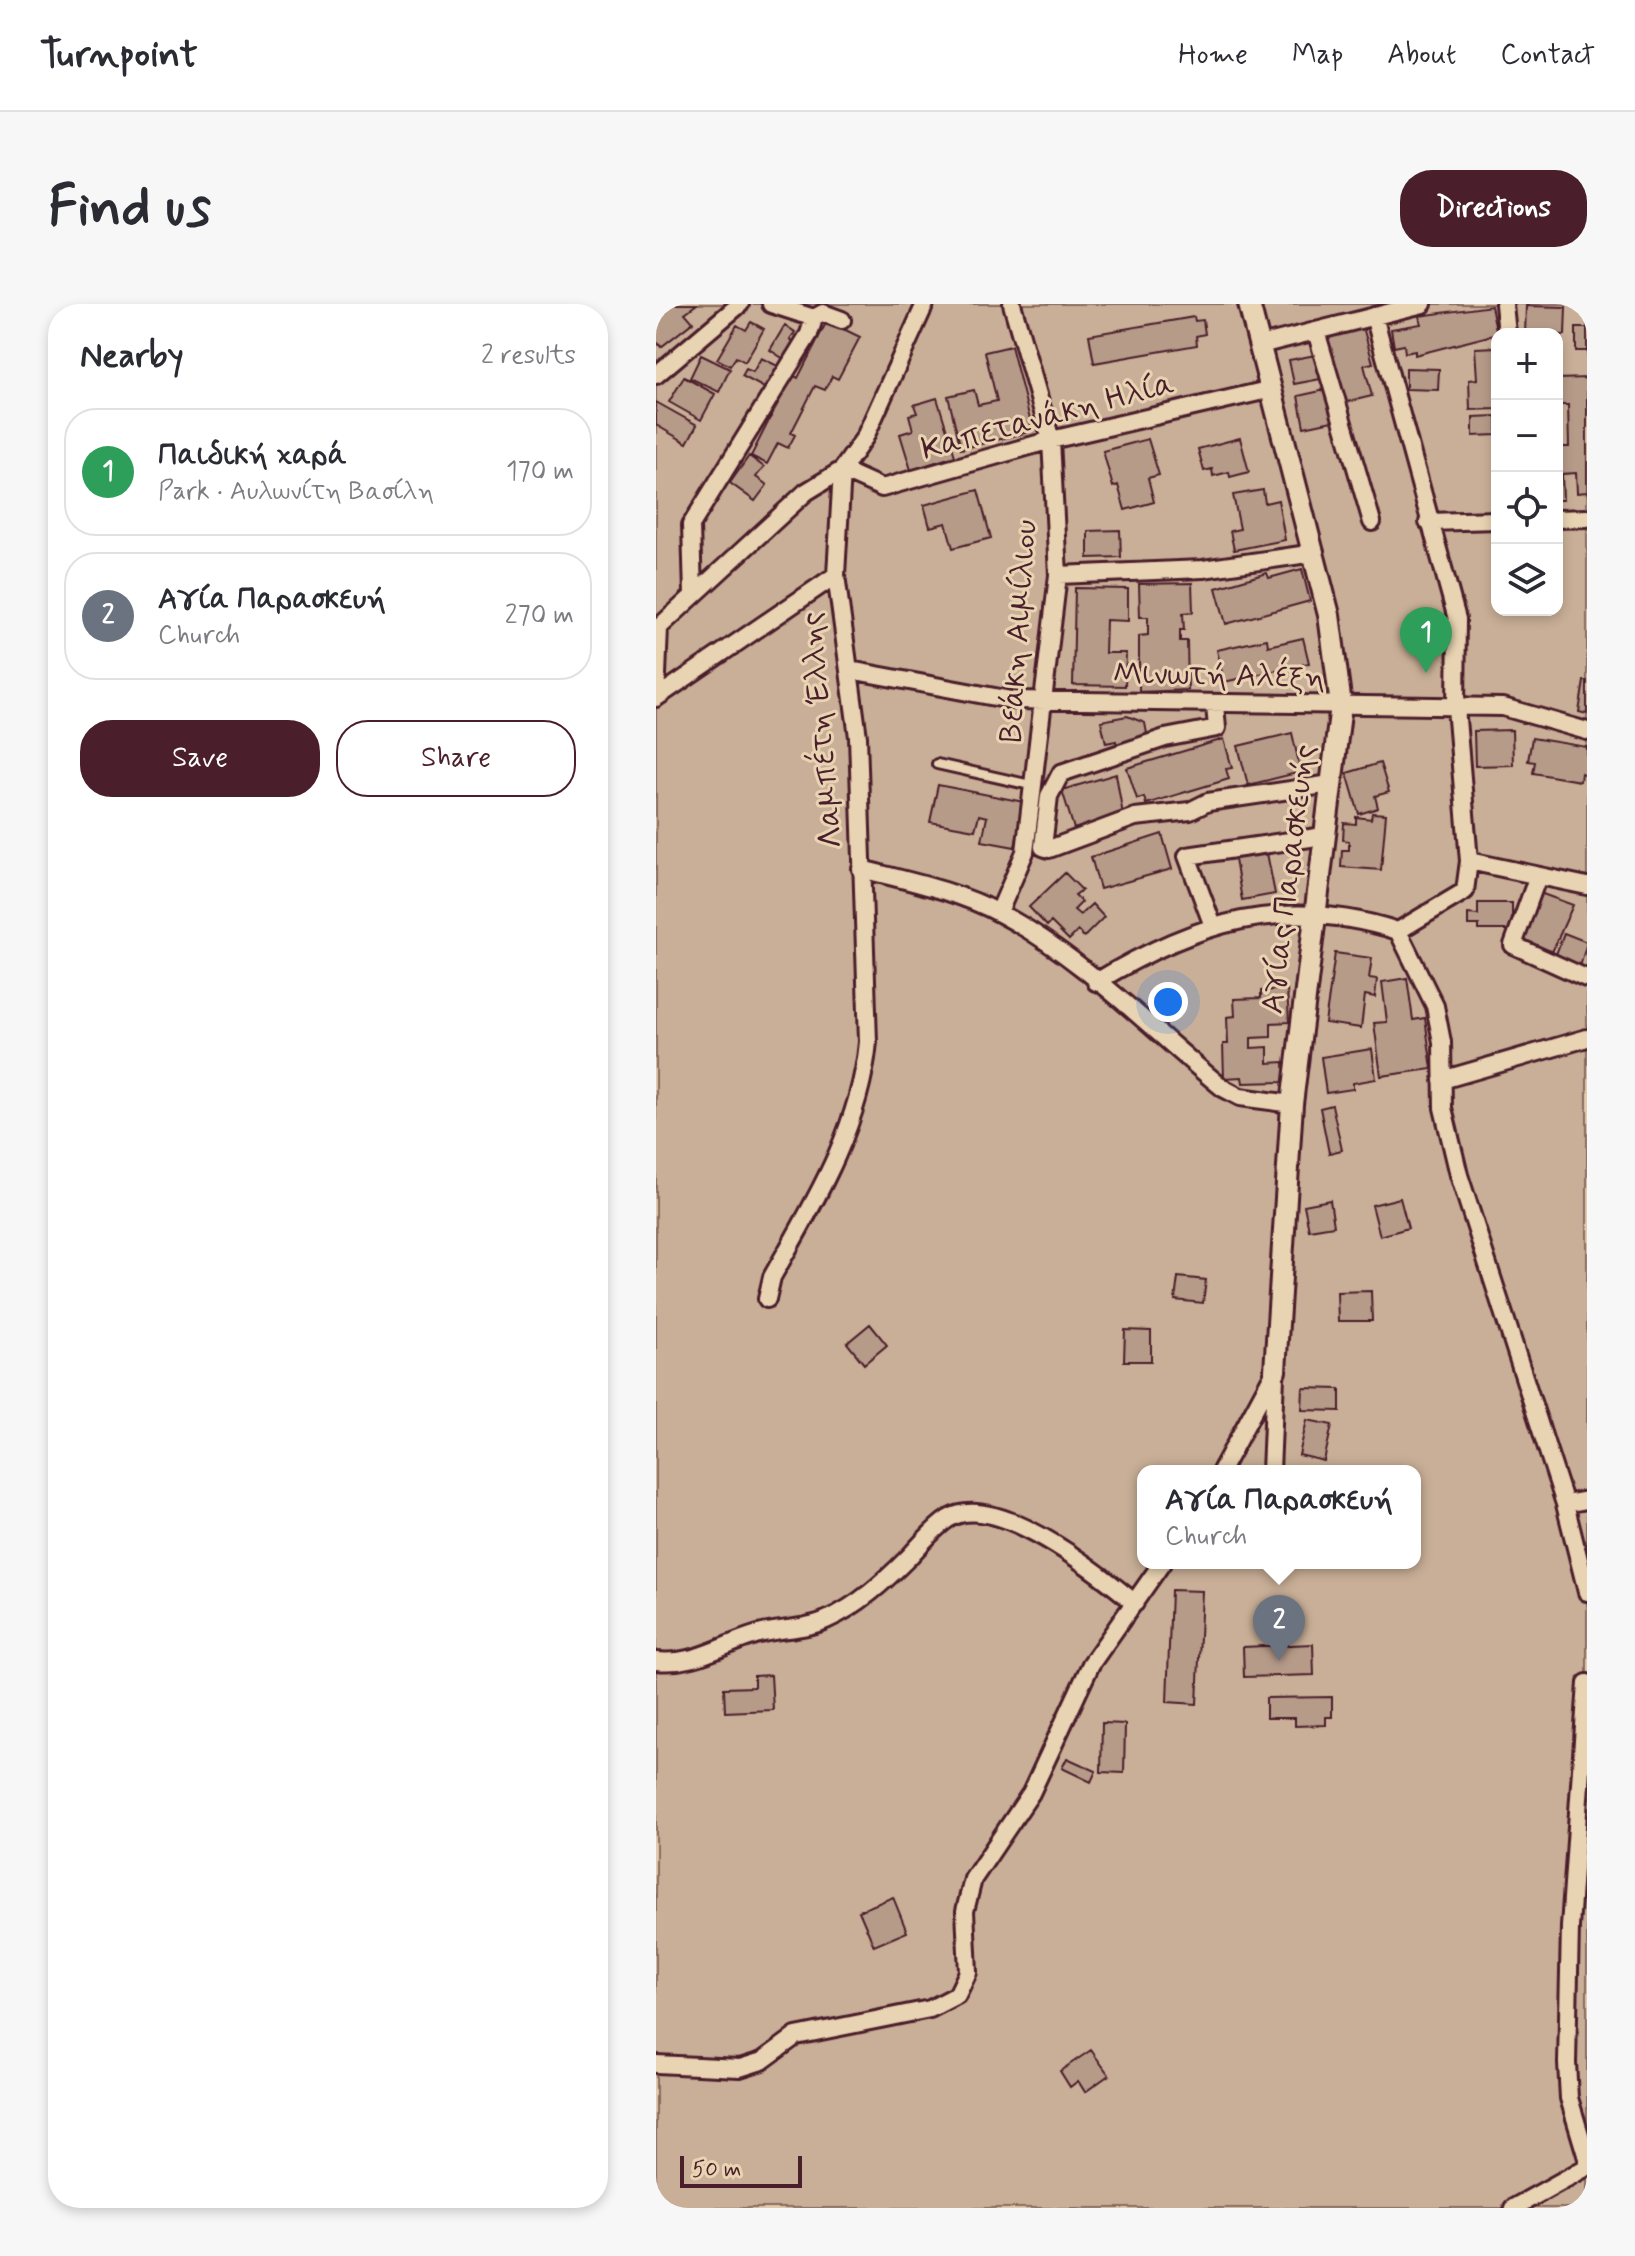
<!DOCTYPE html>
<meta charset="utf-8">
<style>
:root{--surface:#fff;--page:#f7f7f7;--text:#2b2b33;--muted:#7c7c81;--line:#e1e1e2;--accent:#4a1f2b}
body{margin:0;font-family:Mynerve,sans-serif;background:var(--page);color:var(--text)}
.controls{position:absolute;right:24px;top:24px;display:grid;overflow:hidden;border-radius:16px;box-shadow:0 4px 12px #0003}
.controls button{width:72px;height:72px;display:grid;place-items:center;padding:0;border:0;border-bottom:2px solid var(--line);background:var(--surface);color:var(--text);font:40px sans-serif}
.scale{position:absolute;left:24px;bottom:20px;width:122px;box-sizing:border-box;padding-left:8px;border:4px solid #4a1f2b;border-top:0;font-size:22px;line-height:28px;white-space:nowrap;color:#4a1f2b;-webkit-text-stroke:6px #e8d3b2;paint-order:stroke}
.you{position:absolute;left:512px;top:698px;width:28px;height:28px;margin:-20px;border:6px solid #fff;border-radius:50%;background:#1a73e8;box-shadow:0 0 0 12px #1a73e833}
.badge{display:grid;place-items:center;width:52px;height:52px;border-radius:50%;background:var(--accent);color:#fff;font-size:26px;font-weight:700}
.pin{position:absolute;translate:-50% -66px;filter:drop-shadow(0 2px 4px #0008)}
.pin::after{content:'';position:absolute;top:42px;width:28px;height:24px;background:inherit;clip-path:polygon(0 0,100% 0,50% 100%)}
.popup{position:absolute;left:481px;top:1161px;width:284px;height:104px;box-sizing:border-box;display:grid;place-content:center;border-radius:16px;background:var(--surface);filter:drop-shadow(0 2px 6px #0005);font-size:26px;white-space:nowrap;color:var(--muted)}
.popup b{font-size:30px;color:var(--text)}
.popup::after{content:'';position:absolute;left:50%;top:100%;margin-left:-16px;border:16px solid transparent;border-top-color:var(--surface)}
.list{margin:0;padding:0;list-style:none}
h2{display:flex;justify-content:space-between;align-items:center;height:104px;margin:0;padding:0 32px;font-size:34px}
h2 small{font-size:26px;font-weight:400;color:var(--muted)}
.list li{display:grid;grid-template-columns:52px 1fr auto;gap:24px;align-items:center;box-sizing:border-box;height:128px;margin:0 16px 16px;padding:0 16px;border:2px solid var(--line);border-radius:32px}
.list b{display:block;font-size:30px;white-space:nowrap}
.list p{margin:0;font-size:26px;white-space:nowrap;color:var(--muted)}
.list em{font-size:26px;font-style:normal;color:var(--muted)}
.actions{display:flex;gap:16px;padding:24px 32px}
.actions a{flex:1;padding:18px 0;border:2px solid var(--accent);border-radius:32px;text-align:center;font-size:28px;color:var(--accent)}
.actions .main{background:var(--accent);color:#fff}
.icon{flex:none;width:44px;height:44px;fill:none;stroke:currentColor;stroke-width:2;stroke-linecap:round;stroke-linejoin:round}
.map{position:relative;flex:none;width:931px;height:1904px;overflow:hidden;border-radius:32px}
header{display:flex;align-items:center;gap:48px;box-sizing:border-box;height:112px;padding:0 40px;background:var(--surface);border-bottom:2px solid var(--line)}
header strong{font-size:38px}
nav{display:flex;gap:44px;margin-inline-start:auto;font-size:28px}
.intro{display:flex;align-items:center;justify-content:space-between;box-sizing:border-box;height:192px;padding:0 48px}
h1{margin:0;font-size:56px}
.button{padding:20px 36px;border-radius:32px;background:var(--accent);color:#fff;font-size:28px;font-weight:700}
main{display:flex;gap:48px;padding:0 48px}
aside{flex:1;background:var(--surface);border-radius:32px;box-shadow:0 4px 12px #0003}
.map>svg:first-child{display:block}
.green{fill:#c9af97;stroke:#8a6761;stroke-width:2;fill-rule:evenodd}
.building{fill:#b79b89;stroke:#4a1f2b;stroke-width:2}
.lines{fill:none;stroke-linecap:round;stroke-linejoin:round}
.service-casing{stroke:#4a1f2b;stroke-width:14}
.minor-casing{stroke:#4a1f2b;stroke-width:22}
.tertiary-casing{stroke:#4a1f2b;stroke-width:26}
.service{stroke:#e8d3b2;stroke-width:8}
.minor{stroke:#e8d3b2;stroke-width:16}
.tertiary{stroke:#e8d3b2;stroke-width:20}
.labels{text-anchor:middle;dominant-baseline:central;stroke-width:6;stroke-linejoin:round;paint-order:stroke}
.street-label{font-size:32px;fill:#4a1f2b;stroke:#e8d3b2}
</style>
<header>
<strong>Turnpoint</strong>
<nav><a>Home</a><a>Map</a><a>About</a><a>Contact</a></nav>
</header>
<div class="intro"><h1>Find us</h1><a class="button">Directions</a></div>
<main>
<aside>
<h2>Nearby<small>2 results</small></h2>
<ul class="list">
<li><span class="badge" style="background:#2e9e5b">1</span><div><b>Παιδική χαρά</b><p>Park · Αυλωνίτη Βασίλη</p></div><em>170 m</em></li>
<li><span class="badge" style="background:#6b7280">2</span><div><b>Αγία Παρασκευή</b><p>Church</p></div><em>270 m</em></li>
</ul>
<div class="actions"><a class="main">Save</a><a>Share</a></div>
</aside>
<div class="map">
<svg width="931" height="1904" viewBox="0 0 931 1904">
<rect width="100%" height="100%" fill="#e2ccad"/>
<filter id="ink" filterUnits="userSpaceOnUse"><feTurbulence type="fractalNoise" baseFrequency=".0125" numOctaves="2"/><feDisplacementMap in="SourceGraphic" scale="16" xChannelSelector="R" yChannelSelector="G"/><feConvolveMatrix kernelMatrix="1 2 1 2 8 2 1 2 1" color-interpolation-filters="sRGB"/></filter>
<g filter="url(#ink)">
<path class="green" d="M 0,0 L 931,0 L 931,1904 L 0,1904 ZM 841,30 L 901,30 L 901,306 L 841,306 ZM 487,1167 L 759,1167 L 759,1259 L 487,1259 Z"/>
<path class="building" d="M 0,0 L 41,0 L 29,9 L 37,18 L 5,43 L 0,37 Z
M 835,2 L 841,30 L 759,51 L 759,47 L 749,49 L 748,41 L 738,43 L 735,25 L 765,20 L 763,12 Z
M 870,2 L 910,3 L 909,31 L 869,30 Z
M 538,13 L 539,17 L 547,16 L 549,30 L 540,32 L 541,41 L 438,59 L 433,31 Z
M 171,17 L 204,33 L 182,75 L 176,72 L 169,86 L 159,82 L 135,129 L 139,131 L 132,144 L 122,139 L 111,160 L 95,152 L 136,71 L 142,74 Z
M 95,18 L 108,25 L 89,58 L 80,53 L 74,62 L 61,55 L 81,21 L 90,26 Z
M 129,21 L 139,28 L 134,35 L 141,40 L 131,57 L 114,46 Z
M 707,23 L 717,59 L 708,61 L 716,92 L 687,99 L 668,35 Z
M 920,24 L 931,24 L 931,47 L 920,47 Z
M 355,42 L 377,127 L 305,145 L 292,92 L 318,86 L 322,101 L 341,97 L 329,48 Z
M 841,43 L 841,105 L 814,106 L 813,76 L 821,75 L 819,44 Z
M 665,50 L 670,74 L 638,80 L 633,56 Z
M 45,51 L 74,65 L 63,88 L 34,74 Z
M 105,54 L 124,63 L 112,86 L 86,72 L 90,65 L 97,68 Z
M 750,64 L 783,65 L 782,86 L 750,85 Z
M 28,73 L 59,90 L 45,116 L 13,98 Z
M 931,74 L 931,188 L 921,189 L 920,169 L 906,170 L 907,196 L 901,196 L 901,143 L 913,143 L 912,101 L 901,101 L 901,75 Z
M 674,85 L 681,116 L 648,123 L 642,92 Z
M 281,94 L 299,152 L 255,166 L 244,130 L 257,126 L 253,111 L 261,109 L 258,101 Z
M 0,98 L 41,121 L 31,139 L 0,121 Z
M 841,112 L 841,131 L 817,132 L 817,113 Z
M 584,134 L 593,168 L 574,173 L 573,168 L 557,172 L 556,165 L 548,167 L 542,145 Z
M 492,135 L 503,171 L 492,174 L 498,198 L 469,206 L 462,181 L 457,183 L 447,147 Z
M 93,152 L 108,163 L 100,173 L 111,181 L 99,197 L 74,179 Z
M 322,186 L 335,234 L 297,244 L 290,219 L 274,223 L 268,201 Z
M 607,186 L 609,199 L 622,196 L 629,236 L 578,246 L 574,227 L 584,225 L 577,191 Z
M 464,226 L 465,253 L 432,254 L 432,227 Z
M 646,265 L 654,297 L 570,320 L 560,284 L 611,269 L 613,274 Z
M 536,279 L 537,308 L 527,309 L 528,326 L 524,326 L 524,337 L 531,337 L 532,386 L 483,388 L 483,332 L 492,331 L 492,313 L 484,313 L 483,280 Z
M 419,284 L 472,285 L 472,317 L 450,316 L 449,349 L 470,349 L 469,382 L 417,381 Z
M 647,334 L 653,359 L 568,378 L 561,346 L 611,335 L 612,342 Z
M 928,377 L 931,377 L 931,410 L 923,408 Z
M 471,412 L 489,419 L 492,435 L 461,443 L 460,437 L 450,439 L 445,417 Z
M 856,426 L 857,461 L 819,462 L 818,427 Z
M 636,429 L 645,468 L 592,481 L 582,442 Z
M 876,434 L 931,443 L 931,471 L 925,469 L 924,477 L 877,469 L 879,458 L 872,457 Z
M 568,435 L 576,464 L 570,465 L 573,475 L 490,500 L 488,493 L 481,495 L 471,464 Z
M 724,459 L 733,488 L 719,492 L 722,504 L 703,510 L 691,469 Z
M 460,470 L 467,511 L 418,525 L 406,486 Z
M 282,481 L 368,498 L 359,543 L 326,537 L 331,513 L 323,511 L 319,526 L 274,518 Z
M 716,509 L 730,510 L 725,566 L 685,563 L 686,546 L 693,546 L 693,537 L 687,536 L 688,519 L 700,520 L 700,513 L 715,515 Z
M 506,530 L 516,565 L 444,585 L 435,553 Z
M 610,544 L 619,590 L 586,596 L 578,550 Z
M 409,569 L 426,586 L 419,591 L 426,598 L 418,606 L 424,611 L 436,600 L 448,613 L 428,633 L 422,627 L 413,636 L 395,618 L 391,622 L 373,603 Z
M 881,588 L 917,601 L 896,648 L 864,636 Z
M 822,599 L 856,599 L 856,626 L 823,626 L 823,621 L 812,621 L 812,610 L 822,611 Z
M 908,629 L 931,638 L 924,663 L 899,653 Z
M 679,649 L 716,654 L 713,674 L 721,675 L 719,693 L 709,691 L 705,724 L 669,719 Z
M 751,674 L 757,716 L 769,714 L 776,765 L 725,772 L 718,719 L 731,718 L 726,678 Z
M 631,685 L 633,718 L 615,719 L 615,733 L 595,734 L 595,744 L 612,743 L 612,759 L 628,758 L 629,778 L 587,779 L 586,773 L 568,774 L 567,740 L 572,740 L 571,713 L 579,712 L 578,695 L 605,694 L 605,687 Z
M 716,745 L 720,775 L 697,779 L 697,785 L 670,789 L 665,753 Z
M 676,801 L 686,846 L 673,849 L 664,804 Z
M 744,894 L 752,924 L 724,932 L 716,901 Z
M 674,896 L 678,922 L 653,926 L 648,901 Z
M 522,973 L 550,976 L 547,999 L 519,996 Z
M 715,987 L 716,1017 L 682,1017 L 681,988 Z
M 214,1020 L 231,1041 L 208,1060 L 191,1039 Z
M 469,1026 L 495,1027 L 495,1057 L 468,1057 Z
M 647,1084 L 684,1085 L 684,1107 L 646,1106 Z
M 651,1116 L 676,1121 L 668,1157 L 643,1151 Z
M 515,1286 L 546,1287 L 541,1400 L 511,1398 Z
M 657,1340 L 658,1371 L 588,1373 L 587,1343 Z
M 115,1371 L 117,1406 L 69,1408 L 68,1384 L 98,1383 L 98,1372 Z
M 676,1393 L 676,1413 L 670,1413 L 670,1421 L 639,1422 L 639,1414 L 610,1414 L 610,1394 Z
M 446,1419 L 469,1420 L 468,1469 L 445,1468 Z
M 411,1454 L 440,1467 L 435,1478 L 406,1464 Z
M 237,1593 L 251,1628 L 218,1642 L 203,1607 Z
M 435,1746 L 453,1771 L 429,1788 L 422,1777 L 414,1783 L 404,1767 Z"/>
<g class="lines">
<g class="service-casing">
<path id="service" d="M 281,460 L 379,482"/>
</g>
<g class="minor-casing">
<path id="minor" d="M 115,0 L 158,14 L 167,9 L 186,16
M 848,0 L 851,30
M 718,12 L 801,315 L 800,403 L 813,557 L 809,587 L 742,627
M 660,27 L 716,218
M 604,41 L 767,0
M 0,71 L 84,0
M 186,166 L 226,184 L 395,136 L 616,85
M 901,215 L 931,214
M 772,218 L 841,216
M 402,271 L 547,265 L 659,249
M 37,291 L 35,221 L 153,30 L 158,14
M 0,326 L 150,188 L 186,166 L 209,133 L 269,0
M 194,366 L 355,396 L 847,403 L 931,427
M 0,394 L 180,271
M 0,394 L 3,324
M 559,401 L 561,424 L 509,434 L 405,469 L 393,492 L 387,543 L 393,545 L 479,513 L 534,507 L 552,498 L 675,480
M 813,557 L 931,582
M 205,565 C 252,577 302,587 345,610 C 425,652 497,727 567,784 L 584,793 L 636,800
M 882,572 L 857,641 L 930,674
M 343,608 L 369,548 L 402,271 L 395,136 L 356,0
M 557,622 L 531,552 L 668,532
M 440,678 C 540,618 627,590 742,627 L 779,702 L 786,738 L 787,804 L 803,871 L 909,1200 L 931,1288
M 786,776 L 931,734
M 111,995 L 116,973 C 158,899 204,824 212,738 L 202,433 L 180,271 L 186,166
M 565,1167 L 619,1067
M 615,1167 L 619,1073
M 909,1200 L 931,1196
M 0,1357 C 39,1361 63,1342 99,1331 C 122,1324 148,1326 170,1316 C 202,1302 229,1277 253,1253 C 265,1240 278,1224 292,1215 C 339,1185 444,1270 479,1299
M 931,1379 L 914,1623 L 911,1759 L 913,1794 L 931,1854
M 0,1760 L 84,1764 L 106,1757 L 140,1732 L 274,1705 L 301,1691 L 312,1668 L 309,1607 L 317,1575 L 375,1489 L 435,1360 L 506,1259
M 857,1904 L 931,1863"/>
</g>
<g class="tertiary-casing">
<path id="tertiary" d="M 593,0 L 673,311 L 685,401 L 636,800 L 619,1067"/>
</g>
<use href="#service" class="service"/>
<use href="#minor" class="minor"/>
<use href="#tertiary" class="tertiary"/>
</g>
</g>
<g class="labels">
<g class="street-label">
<text transform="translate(392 113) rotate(-15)">Καπετανάκη Ηλία</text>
<text transform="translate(363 327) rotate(-86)">Βεάκη Αιμίλιου</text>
<text transform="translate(563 372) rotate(1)">Μινωτή Αλέξη</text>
<text transform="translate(166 426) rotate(-95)">Λαμπέτη Έλλης</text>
<text transform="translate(633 575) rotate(-83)">Αγίας Παρασκευής</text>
</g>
</g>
</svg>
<div class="controls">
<button>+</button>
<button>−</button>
<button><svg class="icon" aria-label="locate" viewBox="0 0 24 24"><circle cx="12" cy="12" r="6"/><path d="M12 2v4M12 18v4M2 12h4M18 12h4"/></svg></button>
<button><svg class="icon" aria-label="layers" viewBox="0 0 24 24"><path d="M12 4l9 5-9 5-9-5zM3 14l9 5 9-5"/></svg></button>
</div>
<div class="scale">50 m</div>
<div class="you"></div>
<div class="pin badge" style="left:770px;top:369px;background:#2e9e5b">1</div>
<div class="pin badge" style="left:623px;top:1357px;background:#6b7280">2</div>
<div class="popup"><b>Αγία Παρασκευή</b>Church</div>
</div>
</main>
